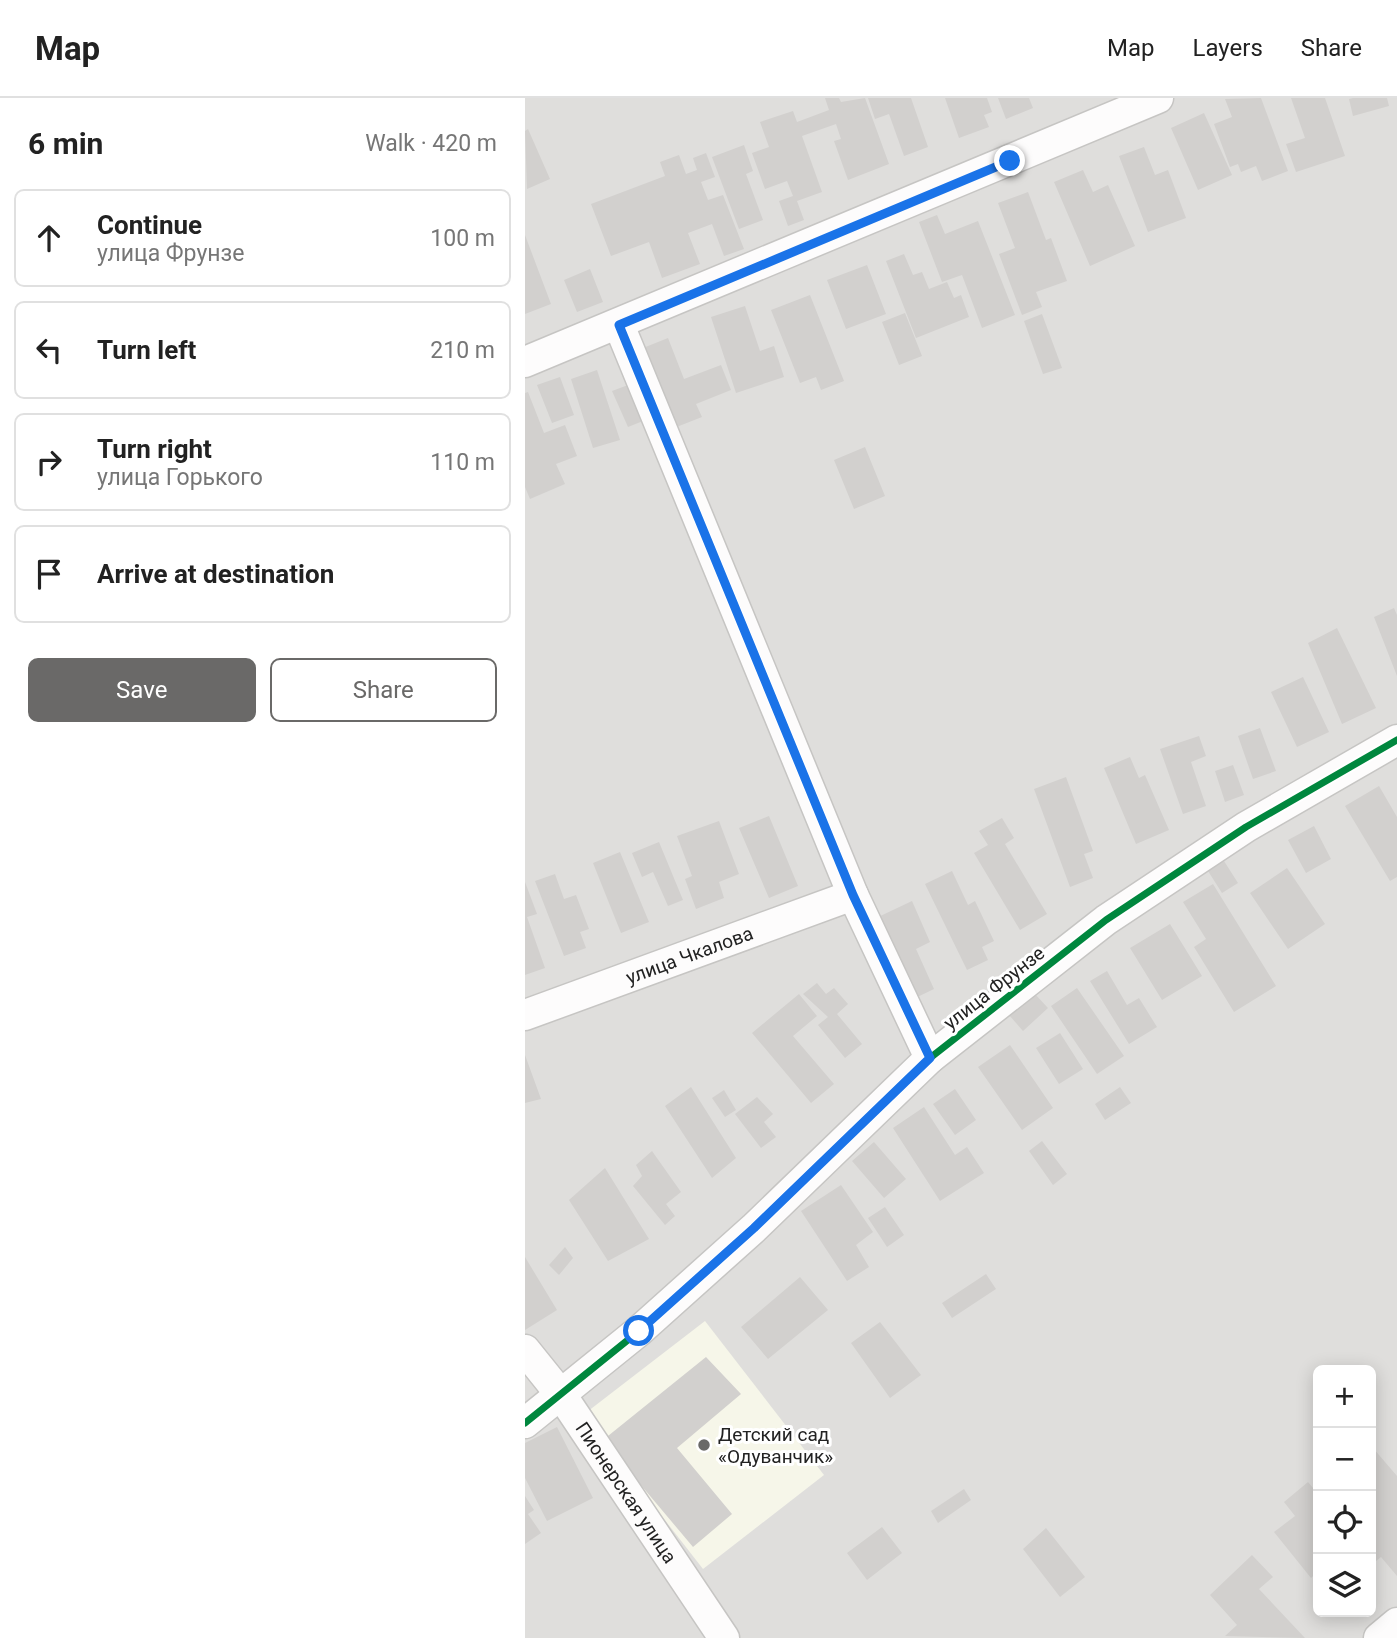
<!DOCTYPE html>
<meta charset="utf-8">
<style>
:root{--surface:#fff;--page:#f6f6f6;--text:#222;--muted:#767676;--line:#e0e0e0;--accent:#6a6968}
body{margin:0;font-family:Roboto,sans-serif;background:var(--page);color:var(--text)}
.controls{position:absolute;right:21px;bottom:21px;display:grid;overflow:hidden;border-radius:10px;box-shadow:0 4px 18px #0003}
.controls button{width:63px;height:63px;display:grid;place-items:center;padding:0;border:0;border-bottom:2px solid var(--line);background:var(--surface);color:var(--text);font:35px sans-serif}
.stop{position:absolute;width:21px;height:21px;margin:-16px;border:5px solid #1a73e8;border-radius:50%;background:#fff}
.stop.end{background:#1a73e8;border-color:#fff;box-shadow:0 2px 7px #0008}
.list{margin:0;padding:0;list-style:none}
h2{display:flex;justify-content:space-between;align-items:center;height:91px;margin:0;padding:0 28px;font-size:30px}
h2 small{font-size:23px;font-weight:400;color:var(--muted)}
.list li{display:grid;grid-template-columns:46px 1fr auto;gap:21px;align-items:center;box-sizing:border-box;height:98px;margin:0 14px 14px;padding:0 14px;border:2px solid var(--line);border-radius:10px}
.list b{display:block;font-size:26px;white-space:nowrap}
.list p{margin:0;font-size:23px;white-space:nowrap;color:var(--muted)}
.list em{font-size:23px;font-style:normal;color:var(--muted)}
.actions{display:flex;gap:14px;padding:21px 28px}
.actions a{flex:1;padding:16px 0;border:2px solid var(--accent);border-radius:10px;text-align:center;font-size:24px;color:var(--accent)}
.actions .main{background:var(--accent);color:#fff}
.icon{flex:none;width:38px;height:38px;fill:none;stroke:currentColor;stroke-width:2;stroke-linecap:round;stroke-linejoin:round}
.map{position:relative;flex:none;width:872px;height:1540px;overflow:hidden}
header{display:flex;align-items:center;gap:42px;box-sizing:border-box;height:98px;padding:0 35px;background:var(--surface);border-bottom:2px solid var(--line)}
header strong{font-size:33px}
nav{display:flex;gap:38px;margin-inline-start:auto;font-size:24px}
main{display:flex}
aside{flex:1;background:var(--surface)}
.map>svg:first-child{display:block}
.residential{fill:#dfdedc;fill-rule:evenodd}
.education{fill:#f6f6e9}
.building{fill:#d2d0ce}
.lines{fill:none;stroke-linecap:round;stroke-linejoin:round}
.minor-casing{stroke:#c6c5c3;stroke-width:33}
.minor{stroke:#fdfcfc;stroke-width:30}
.cycleway-casing{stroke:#fff;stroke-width:11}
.cycleway{stroke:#00873e;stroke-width:7}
.route{stroke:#1a73e8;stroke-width:9}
.poi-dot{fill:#6a6968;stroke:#fff;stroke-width:2.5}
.labels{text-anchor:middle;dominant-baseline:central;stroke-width:6;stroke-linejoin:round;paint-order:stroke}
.street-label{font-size:19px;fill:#222;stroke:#fff}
.poi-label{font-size:19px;fill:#222;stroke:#fff;text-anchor:start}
</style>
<header>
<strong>Map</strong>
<nav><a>Map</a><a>Layers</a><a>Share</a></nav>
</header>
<main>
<aside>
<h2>6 min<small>Walk · 420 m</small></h2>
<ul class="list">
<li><svg class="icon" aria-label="ahead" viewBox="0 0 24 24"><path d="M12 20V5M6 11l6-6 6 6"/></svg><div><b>Continue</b><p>улица Фрунзе</p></div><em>100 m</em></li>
<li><svg class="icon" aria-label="left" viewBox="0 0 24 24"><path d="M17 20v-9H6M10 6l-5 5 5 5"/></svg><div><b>Turn left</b></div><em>210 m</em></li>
<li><svg class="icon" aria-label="right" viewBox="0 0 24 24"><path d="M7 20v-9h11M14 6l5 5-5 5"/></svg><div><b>Turn right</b><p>улица Горького</p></div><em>110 m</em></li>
<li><svg class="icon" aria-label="arrive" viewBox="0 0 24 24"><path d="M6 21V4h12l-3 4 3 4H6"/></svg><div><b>Arrive at destination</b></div></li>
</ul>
<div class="actions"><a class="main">Save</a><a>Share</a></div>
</aside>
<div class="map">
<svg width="872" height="1540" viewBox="0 0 872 1540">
<rect width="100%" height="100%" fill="#f0eeeb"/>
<path class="residential" d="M 0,0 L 872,0 L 872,1540 L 0,1540 ZM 793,1272 L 846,1272 L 846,1514 L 793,1514 Z"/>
<path class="education" d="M 180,1223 L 299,1377 L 178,1471 L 58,1317 Z"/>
<path class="building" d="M 300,0 L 314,0 L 316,4 L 340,0 L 364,66 L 323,82 L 309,43 L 316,41 L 311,26 L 277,38 L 297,94 L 272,103 L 279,122 L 263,128 L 254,103 L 268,98 L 262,83 L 240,91 L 227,55 L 244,49 L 235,24 L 268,13 L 272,24 L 304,12 Z
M 343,0 L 386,0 L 403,49 L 379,58 L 364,16 L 350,21 Z
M 420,0 L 462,0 L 467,14 L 459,17 L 464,29 L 434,40 Z
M 473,0 L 504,0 L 508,10 L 481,21 Z
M 736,0 L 763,73 L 737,83 L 731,68 L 716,74 L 713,66 L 705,69 L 689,26 L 707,19 L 700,1 Z
M 766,0 L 800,0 L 820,58 L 771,74 L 761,46 L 780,40 Z
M 828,0 L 862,0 L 864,8 L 828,18 L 824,1 Z
M 679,15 L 707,77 L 673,92 L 646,30 Z
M 3,31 L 25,81 L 2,91 L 0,33 Z
M 219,47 L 228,73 L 221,76 L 238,122 L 214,131 L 187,59 Z
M 619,49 L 630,77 L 643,72 L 661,120 L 623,134 L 594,58 Z
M 181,55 L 190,79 L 176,84 L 183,102 L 198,97 L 219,151 L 199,158 L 187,126 L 163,135 L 175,166 L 137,180 L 124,144 L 86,158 L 66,106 L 140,78 L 135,64 L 154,57 L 161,76 L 172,72 L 168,60 Z
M 558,72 L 568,94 L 583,87 L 610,148 L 565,168 L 529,84 Z
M 503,94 L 521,142 L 526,140 L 542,183 L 511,194 L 517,209 L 497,217 L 474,156 L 490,150 L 473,105 Z
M 412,117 L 420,136 L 453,123 L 490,217 L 457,230 L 437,177 L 417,184 L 394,124 Z
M 0,137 L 26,206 L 0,216 Z
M 379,156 L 388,177 L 397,174 L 404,191 L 422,184 L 429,200 L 436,197 L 444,219 L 391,240 L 361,163 Z
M 342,167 L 361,216 L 321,231 L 302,182 Z
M 65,171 L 78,204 L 52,214 L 39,182 Z
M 285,197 L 319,283 L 296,292 L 291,279 L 275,285 L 246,212 Z
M 220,208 L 235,253 L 249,248 L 259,279 L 211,295 L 186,219 Z
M 380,215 L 397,258 L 374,267 L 357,224 Z
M 517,216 L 537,270 L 518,276 L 499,223 Z
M 143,240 L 159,281 L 196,267 L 206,292 L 171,306 L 177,319 L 149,330 L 118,250 Z
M 72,272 L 95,342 L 68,350 L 46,281 Z
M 35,279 L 49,317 L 27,325 L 12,287 Z
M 103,287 L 118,323 L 103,329 L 87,293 Z
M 3,294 L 19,335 L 40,327 L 52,358 L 31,366 L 40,386 L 5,401 L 0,389 L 0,295 Z
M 340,349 L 360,398 L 329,411 L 309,362 Z
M 869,510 L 872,517 L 872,578 L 849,519 Z
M 812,530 L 851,610 L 817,626 L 783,545 Z
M 778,579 L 804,634 L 772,649 L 746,594 Z
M 735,630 L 751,673 L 728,681 L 713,638 Z
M 674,638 L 681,658 L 666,664 L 681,708 L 658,716 L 635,651 Z
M 605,659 L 614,680 L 620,677 L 644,732 L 611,746 L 579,670 Z
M 708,667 L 719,697 L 700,704 L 690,673 Z
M 541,679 L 568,753 L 559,756 L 568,780 L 545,789 L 509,691 Z
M 854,688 L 872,719 L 872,779 L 865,783 L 820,708 Z
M 244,718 L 273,788 L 244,800 L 214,730 Z
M 477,720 L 489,740 L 480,746 L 522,816 L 495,832 L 449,755 L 463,747 L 454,733 Z
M 194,723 L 214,776 L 194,784 L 199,800 L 171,811 L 160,781 L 167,778 L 152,738 Z
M 789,728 L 806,761 L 781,775 L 763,742 Z
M 134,744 L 158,802 L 143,808 L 128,774 L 117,779 L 107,755 Z
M 95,754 L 124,824 L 96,835 L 68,765 Z
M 699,763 L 713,785 L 697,795 L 683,773 Z
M 762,770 L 800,826 L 763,851 L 725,795 Z
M 427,773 L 443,807 L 450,803 L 469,843 L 457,849 L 463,862 L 442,872 L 400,786 Z
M 30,776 L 39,801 L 51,797 L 64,831 L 55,834 L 61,850 L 39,858 L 10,783 Z
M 0,784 L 12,816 L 2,819 L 20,870 L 0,877 Z
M 688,786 L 751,888 L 709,914 L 669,849 L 681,841 L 658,804 Z
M 387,803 L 405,844 L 391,851 L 409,891 L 386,902 L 349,821 Z
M 645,826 L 677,878 L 637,902 L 605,850 Z
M 582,873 L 602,907 L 614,900 L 632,929 L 604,946 L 565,883 Z
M 292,885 L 301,896 L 309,890 L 323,906 L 312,916 L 337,946 L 320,960 L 293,927 L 303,919 L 278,896 Z
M 552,890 L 599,958 L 572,976 L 526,908 Z
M 509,895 L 523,910 L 498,933 L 484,917 Z
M 274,896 L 292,918 L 268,938 L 309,986 L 286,1005 L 227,935 Z
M 535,935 L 558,971 L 534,986 L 511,950 Z
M 485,947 L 528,1010 L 497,1032 L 453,969 Z
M 0,957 L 16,1001 L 0,1005 Z
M 166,989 L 211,1060 L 187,1080 L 140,1008 Z
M 595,989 L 606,1005 L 580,1022 L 570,1006 Z
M 430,991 L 451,1022 L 430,1037 L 408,1006 Z
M 199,992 L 211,1012 L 200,1019 L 187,1000 Z
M 232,999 L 248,1016 L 239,1024 L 251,1039 L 236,1050 L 210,1016 Z
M 399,1009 L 430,1057 L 442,1049 L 459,1075 L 415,1103 L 368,1030 Z
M 517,1043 L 542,1076 L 528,1087 L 504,1053 Z
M 349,1044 L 381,1081 L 359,1100 L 327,1063 Z
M 127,1053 L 156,1094 L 141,1106 L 150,1118 L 140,1127 L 108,1088 L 117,1078 L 111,1067 Z
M 80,1070 L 124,1141 L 83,1163 L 44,1102 Z
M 316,1087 L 348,1134 L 331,1147 L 344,1169 L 322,1183 L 276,1113 Z
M 360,1109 L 379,1137 L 362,1149 L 343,1120 Z
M 40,1149 L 48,1160 L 34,1177 L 24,1167 Z
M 0,1159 L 32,1212 L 0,1232 Z
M 461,1176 L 471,1191 L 427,1220 L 417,1205 Z
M 275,1179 L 303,1212 L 243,1261 L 216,1229 Z
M 355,1224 L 396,1277 L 365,1300 L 326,1245 Z
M 181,1259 L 216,1296 L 152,1350 L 207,1416 L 168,1449 L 78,1342 Z
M 32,1329 L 68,1400 L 22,1423 L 0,1380 L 0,1345 Z
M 848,1350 L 872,1378 L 872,1478 L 856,1459 L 846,1467 L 846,1352 Z
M 783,1384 L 793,1396 L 793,1473 L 786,1480 L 749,1434 L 770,1418 L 759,1404 Z
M 439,1391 L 446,1402 L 413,1425 L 406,1413 Z
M 0,1398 L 9,1412 L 3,1416 L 16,1435 L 0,1446 Z
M 357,1429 L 377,1455 L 342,1482 L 322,1455 Z
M 521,1430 L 560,1479 L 535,1499 L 498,1451 Z
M 727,1457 L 748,1479 L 734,1491 L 780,1540 L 700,1538 L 712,1527 L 685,1497 Z"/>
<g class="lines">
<g class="minor-casing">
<g id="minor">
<path d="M 94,227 L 328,797 L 405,960"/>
<path d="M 0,264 L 633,0"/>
<path id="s1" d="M 0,917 L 328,797"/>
<path id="s2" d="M 0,1252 L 37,1298 L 199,1540"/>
<path d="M 0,1325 L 114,1233 L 229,1130 L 405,960 L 581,822 L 721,729 L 872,642"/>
<path d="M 854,1540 L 872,1525"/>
</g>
</g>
<use href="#minor" class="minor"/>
<g class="cycleway-casing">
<path id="cycleway" d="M 94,227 L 328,797 L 405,960
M 0,1325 L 114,1233 L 229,1130 L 405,960 L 581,822 L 721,729 L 872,642"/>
</g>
<use href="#cycleway" class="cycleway"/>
</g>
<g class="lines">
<path class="route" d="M 114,1233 L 229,1130 L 405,960 L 328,797 L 94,227 L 485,63"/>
</g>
<circle class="poi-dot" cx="179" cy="1347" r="7"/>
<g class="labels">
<g class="street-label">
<text stroke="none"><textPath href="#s1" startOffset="175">улица Чкалова</textPath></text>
<text transform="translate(469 890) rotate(-38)">улица Фрунзе</text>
<text stroke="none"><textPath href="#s2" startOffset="175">Пионерская улица</textPath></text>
</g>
<g class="poi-label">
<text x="193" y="1336">Детский сад<tspan x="193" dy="22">«Одуванчик»</tspan></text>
</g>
</g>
</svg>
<div class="controls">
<button>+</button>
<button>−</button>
<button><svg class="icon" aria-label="locate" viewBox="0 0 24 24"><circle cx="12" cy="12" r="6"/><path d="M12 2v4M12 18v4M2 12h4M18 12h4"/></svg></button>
<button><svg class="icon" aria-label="layers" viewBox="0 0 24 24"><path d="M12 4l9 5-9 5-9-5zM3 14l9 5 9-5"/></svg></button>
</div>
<div class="stop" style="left:114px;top:1233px"></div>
<div class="stop end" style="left:485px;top:63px"></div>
</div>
</main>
